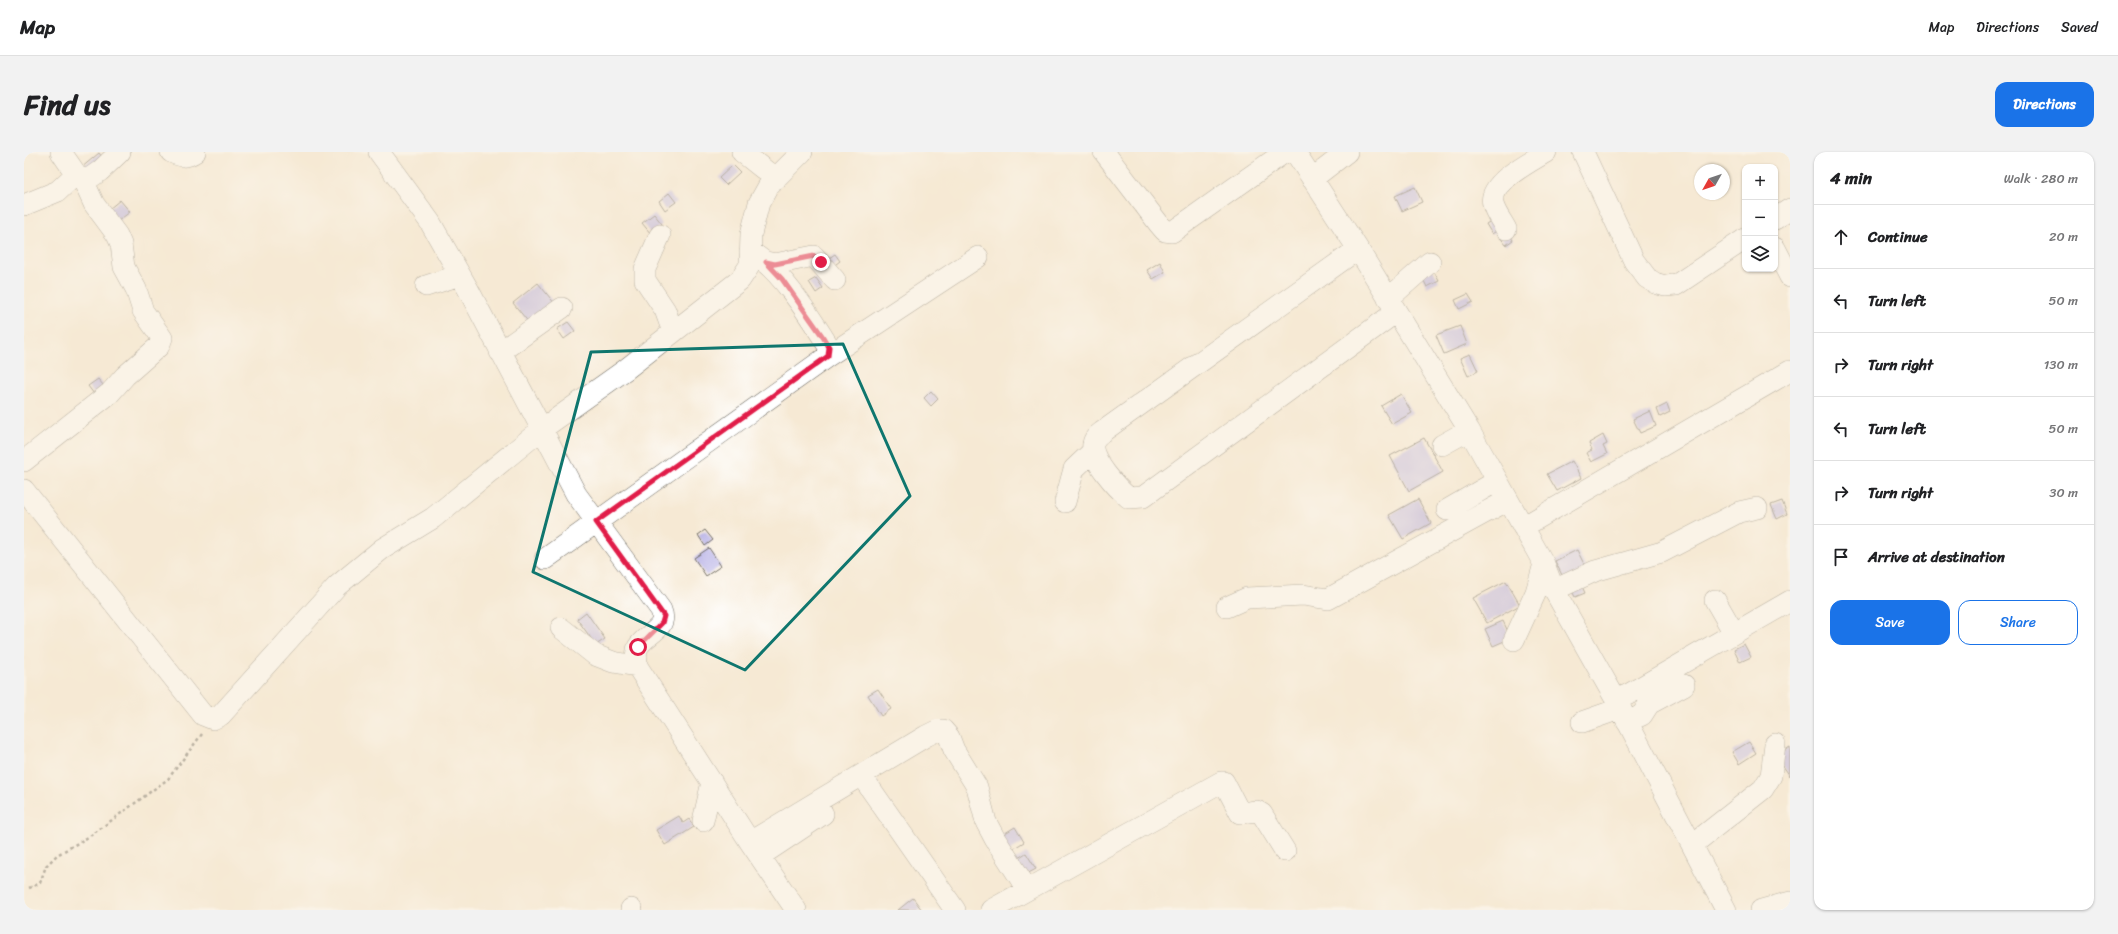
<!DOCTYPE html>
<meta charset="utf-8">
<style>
:root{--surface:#fff;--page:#f2f2f2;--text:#202124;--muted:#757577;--line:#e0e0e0;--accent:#1a73e8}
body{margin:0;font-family:Sriracha,sans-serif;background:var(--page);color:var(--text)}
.controls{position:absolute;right:12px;top:12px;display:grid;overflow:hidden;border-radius:8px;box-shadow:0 1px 3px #0004}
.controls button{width:36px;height:36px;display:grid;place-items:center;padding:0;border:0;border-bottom:1px solid var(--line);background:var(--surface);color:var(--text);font:20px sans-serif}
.compass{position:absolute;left:1670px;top:12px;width:36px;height:36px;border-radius:50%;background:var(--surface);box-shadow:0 1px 3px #0004;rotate:230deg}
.stop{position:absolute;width:12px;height:12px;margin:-9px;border:3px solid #e11d48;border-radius:50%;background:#fff}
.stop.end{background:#e11d48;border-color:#fff;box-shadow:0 1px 4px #0008}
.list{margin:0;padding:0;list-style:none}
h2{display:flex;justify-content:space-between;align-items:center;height:52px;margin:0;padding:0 16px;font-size:17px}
h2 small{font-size:13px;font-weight:400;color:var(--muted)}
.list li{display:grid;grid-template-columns:26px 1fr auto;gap:12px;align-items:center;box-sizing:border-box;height:64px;padding:0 16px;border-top:1px solid var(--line)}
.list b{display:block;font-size:15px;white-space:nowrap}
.list em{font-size:13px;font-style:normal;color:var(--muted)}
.actions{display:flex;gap:8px;padding:12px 16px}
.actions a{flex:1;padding:9px 0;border:1px solid var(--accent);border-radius:12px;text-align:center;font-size:14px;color:var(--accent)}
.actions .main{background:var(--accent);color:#fff}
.icon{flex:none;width:22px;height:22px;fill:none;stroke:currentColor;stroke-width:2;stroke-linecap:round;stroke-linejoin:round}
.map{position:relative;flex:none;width:1766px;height:758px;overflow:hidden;border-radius:12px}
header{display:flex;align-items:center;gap:24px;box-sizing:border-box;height:56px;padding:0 20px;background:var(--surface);border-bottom:1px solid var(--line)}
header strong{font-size:19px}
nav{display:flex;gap:22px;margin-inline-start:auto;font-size:14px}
.intro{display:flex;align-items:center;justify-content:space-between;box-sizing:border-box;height:96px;padding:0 24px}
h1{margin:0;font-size:28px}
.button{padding:10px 18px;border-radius:12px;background:var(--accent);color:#fff;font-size:14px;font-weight:700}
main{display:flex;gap:24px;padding:0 24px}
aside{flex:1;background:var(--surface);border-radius:12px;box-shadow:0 1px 3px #0004}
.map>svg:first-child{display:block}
.building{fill:#b4ade4}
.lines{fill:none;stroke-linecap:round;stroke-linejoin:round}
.minor-casing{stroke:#726e66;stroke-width:22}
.path{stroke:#726e66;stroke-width:2.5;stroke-dasharray:3 3;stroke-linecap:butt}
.minor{stroke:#fff;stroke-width:21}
.route{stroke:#e11d48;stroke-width:5}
.marked{fill:none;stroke:#0f766e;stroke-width:3;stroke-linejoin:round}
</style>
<header>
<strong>Map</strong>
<nav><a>Map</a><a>Directions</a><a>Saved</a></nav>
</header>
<div class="intro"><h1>Find us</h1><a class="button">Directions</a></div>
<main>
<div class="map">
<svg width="1766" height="758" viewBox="0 0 1766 758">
<rect width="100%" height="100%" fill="#fff"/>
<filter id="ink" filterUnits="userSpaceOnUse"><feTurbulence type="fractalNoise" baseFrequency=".025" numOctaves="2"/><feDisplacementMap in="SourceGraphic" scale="8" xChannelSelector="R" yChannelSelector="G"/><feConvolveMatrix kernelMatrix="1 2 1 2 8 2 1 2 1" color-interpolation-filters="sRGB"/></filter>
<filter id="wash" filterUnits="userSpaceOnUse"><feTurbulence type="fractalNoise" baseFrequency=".012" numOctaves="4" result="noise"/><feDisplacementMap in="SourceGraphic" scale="16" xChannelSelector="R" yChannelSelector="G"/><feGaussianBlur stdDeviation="0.9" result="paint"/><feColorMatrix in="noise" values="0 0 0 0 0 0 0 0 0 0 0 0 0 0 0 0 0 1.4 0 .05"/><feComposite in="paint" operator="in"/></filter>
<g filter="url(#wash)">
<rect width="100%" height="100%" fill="#f6e9d4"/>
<g id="blocks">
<path class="building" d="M 75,1 L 82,10 L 64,25 L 57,16 Z
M 709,13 L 716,20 L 702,33 L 695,26 Z
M 1391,35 L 1398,50 L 1378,59 L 1371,44 Z
M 645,41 L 652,50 L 641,58 L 635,49 Z
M 96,48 L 106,60 L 94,69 L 85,57 Z
M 630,62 L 638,72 L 627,82 L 618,71 Z
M 1468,68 L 1475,77 L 1468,82 L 1462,72 Z
M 1483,79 L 1489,88 L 1482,93 L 1475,84 Z
M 811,102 L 816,109 L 807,116 L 802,108 Z
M 1136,110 L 1141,120 L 1129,127 L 1123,118 Z
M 1408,116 L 1415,129 L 1403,135 L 1396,121 Z
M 792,126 L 799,136 L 792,141 L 785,130 Z
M 514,131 L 531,152 L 506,172 L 489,151 Z
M 1444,142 L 1449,150 L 1435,157 L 1431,148 Z
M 544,170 L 551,179 L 540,187 L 533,177 Z
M 1436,174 L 1443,192 L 1420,202 L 1412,183 Z
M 1446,202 L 1454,219 L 1444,224 L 1436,206 Z
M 74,227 L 80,234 L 70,242 L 64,234 Z
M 907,239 L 914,247 L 907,254 L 900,246 Z
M 1377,242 L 1388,261 L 1368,272 L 1357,254 Z
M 1643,252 L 1646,260 L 1636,265 L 1633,257 Z
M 1626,259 L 1632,274 L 1616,281 L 1609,267 Z
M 1579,283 L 1583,292 L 1579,294 L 1583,302 L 1567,310 L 1562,301 L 1568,298 L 1565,291 Z
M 1400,286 L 1419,320 L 1385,339 L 1366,304 Z
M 1548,309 L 1557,326 L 1533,339 L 1523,322 Z
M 1394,347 L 1407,371 L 1379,387 L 1365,363 Z
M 1758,349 L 1763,362 L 1753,367 L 1747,353 Z
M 681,378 L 689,388 L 681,394 L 674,383 Z
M 685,396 L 697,414 L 682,424 L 670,406 Z
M 1553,398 L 1563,418 L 1541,429 L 1531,409 Z
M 1555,428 L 1561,441 L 1551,445 L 1545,433 Z
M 1482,429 L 1496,453 L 1463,471 L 1449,446 Z
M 562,460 L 581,487 L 572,493 L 553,467 Z
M 1479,469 L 1487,486 L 1469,494 L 1461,477 Z
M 1720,492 L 1727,505 L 1716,510 L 1710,497 Z
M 854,537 L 867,557 L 857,564 L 844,543 Z
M 1725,590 L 1732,601 L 1715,612 L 1708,600 Z
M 1766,595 L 1766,624 L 1752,604 Z
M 655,664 L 659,671 L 665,667 L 670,675 L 641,693 L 632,678 Z
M 991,675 L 1000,690 L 974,706 L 965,691 Z
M 1002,701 L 1012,717 L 997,725 L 988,710 Z
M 889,746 L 898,758 L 874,758 Z"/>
</g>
</g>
<g filter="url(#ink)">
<use href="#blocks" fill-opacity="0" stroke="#726e66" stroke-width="1"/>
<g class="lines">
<g class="minor-casing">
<path id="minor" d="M 147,0 C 157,5 162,6 171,0
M 355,0 L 406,70 L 444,137 L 552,342 L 637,458 C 645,477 622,481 614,495 C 611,501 613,508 613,514 L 726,690 L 772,758
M 718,0 L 752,27
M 1080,0 L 1135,72 L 1141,79 L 1148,80 L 1261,0
M 1271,0 L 1334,97 L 1445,278 L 1520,412 L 1530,438 L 1592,548 L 1702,758
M 1559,0 L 1610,109 L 1623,126 L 1631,131 L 1641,134 L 1652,133 L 1721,87
M 1288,27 L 1323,0
M 60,30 L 76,19 L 96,0
M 0,53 L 34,39 L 52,22
M 1751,67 L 1766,57
M 1482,77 C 1478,69 1471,61 1469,52 C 1463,31 1508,9 1522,0
M 636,83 L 621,117 L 621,128 L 641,158 L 649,180
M 1751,96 L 1766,125
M 1334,97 L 1078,280 C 1074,283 1070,286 1069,292 C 1066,307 1094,337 1105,346 L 1119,345 L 1372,160
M 742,110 L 751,112 L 790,104 L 811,128
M 402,134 L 436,123
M 1364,147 L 1406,110
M 476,200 L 538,156
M 804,204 L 954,105
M 1418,293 L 1445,278
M 0,309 L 86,241 L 101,224 L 135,194 L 138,186 L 119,159 L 112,137 L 100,115 L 97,92 L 93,83 L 70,52 L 60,30 L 52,22 L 37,0
M 0,338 L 179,563 L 189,567 L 197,563 L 313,434 L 358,397 L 409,366 L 518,277 L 601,218 L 716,128 L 726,113 L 727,82 L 735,51 L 745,33 L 778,0
M 1041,350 L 1050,317 L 1069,299
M 1423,358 L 1473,329
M 1499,375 L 1766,219
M 521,407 L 804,204 L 805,195 C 788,168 755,114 726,100
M 1530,438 L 1571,419 L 1638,400 L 1715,360 L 1733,356
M 1691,448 L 1710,481
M 1203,455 L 1223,446 L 1279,443 L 1304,447 L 1484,348
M 537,476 L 571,503 L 589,510 L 613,514
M 1490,488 L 1512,440 L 1520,412
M 1592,548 L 1605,542 L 1766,449
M 1558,570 L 1595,557
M 1603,570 L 1618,563 L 1625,552 L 1660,533
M 837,623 L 931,758
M 679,669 L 688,630
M 726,690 L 902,584 L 914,578 L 919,578 L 925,585 L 930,598 L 953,635 L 962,670 L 971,687 L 1003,737
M 1668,693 L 1739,637 L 1747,624 L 1751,592
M 736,704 L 799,662
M 607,757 L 608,758
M 967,758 L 1197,630 L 1200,630 L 1216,661 L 1233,659 L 1238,662 L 1261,699
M 1737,758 L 1766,750"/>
</g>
<path class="path" d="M 5,736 L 16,731 L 22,714 L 33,703 L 66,684 L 144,627 L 178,582"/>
<use href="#minor" class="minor"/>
</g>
</g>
<g class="lines" filter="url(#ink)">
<path class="route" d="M 614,495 L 638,471 L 640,464 L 572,370 L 804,204 L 805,195 L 799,185 L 758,127 L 742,110 L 751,112 L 790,104 L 797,110"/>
</g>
<path d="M0 0H1766V758H0ZM 819,192 L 886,344 L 721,518 L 509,420 L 567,200 Z" fill="#f6e9d4" fill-opacity=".55" fill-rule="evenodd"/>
<path class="marked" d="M 819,192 L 886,344 L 721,518 L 509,420 L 567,200 Z"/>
</svg>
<div class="controls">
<button>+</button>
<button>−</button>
<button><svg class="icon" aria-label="layers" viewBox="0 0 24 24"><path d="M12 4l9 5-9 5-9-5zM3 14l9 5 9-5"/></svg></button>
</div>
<svg class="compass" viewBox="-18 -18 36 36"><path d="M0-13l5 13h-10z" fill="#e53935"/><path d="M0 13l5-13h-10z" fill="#757577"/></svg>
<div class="stop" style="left:614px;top:495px"></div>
<div class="stop end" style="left:797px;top:110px"></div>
</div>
<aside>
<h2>4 min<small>Walk · 280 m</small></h2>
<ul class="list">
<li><svg class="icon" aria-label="ahead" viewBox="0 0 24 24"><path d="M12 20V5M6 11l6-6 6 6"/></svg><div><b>Continue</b></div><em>20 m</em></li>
<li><svg class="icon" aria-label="left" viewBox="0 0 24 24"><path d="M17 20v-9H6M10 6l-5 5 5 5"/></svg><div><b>Turn left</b></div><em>50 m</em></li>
<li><svg class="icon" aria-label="right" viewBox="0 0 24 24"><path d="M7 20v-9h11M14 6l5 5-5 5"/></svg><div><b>Turn right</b></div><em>130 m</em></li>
<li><svg class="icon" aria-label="left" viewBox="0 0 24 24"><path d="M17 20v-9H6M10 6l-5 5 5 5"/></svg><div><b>Turn left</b></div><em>50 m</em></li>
<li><svg class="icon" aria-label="right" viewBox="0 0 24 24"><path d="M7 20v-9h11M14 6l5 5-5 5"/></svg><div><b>Turn right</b></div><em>30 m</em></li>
<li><svg class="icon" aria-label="arrive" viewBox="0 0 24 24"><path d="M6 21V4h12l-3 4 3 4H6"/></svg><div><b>Arrive at destination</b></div></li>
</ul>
<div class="actions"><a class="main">Save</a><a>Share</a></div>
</aside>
</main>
